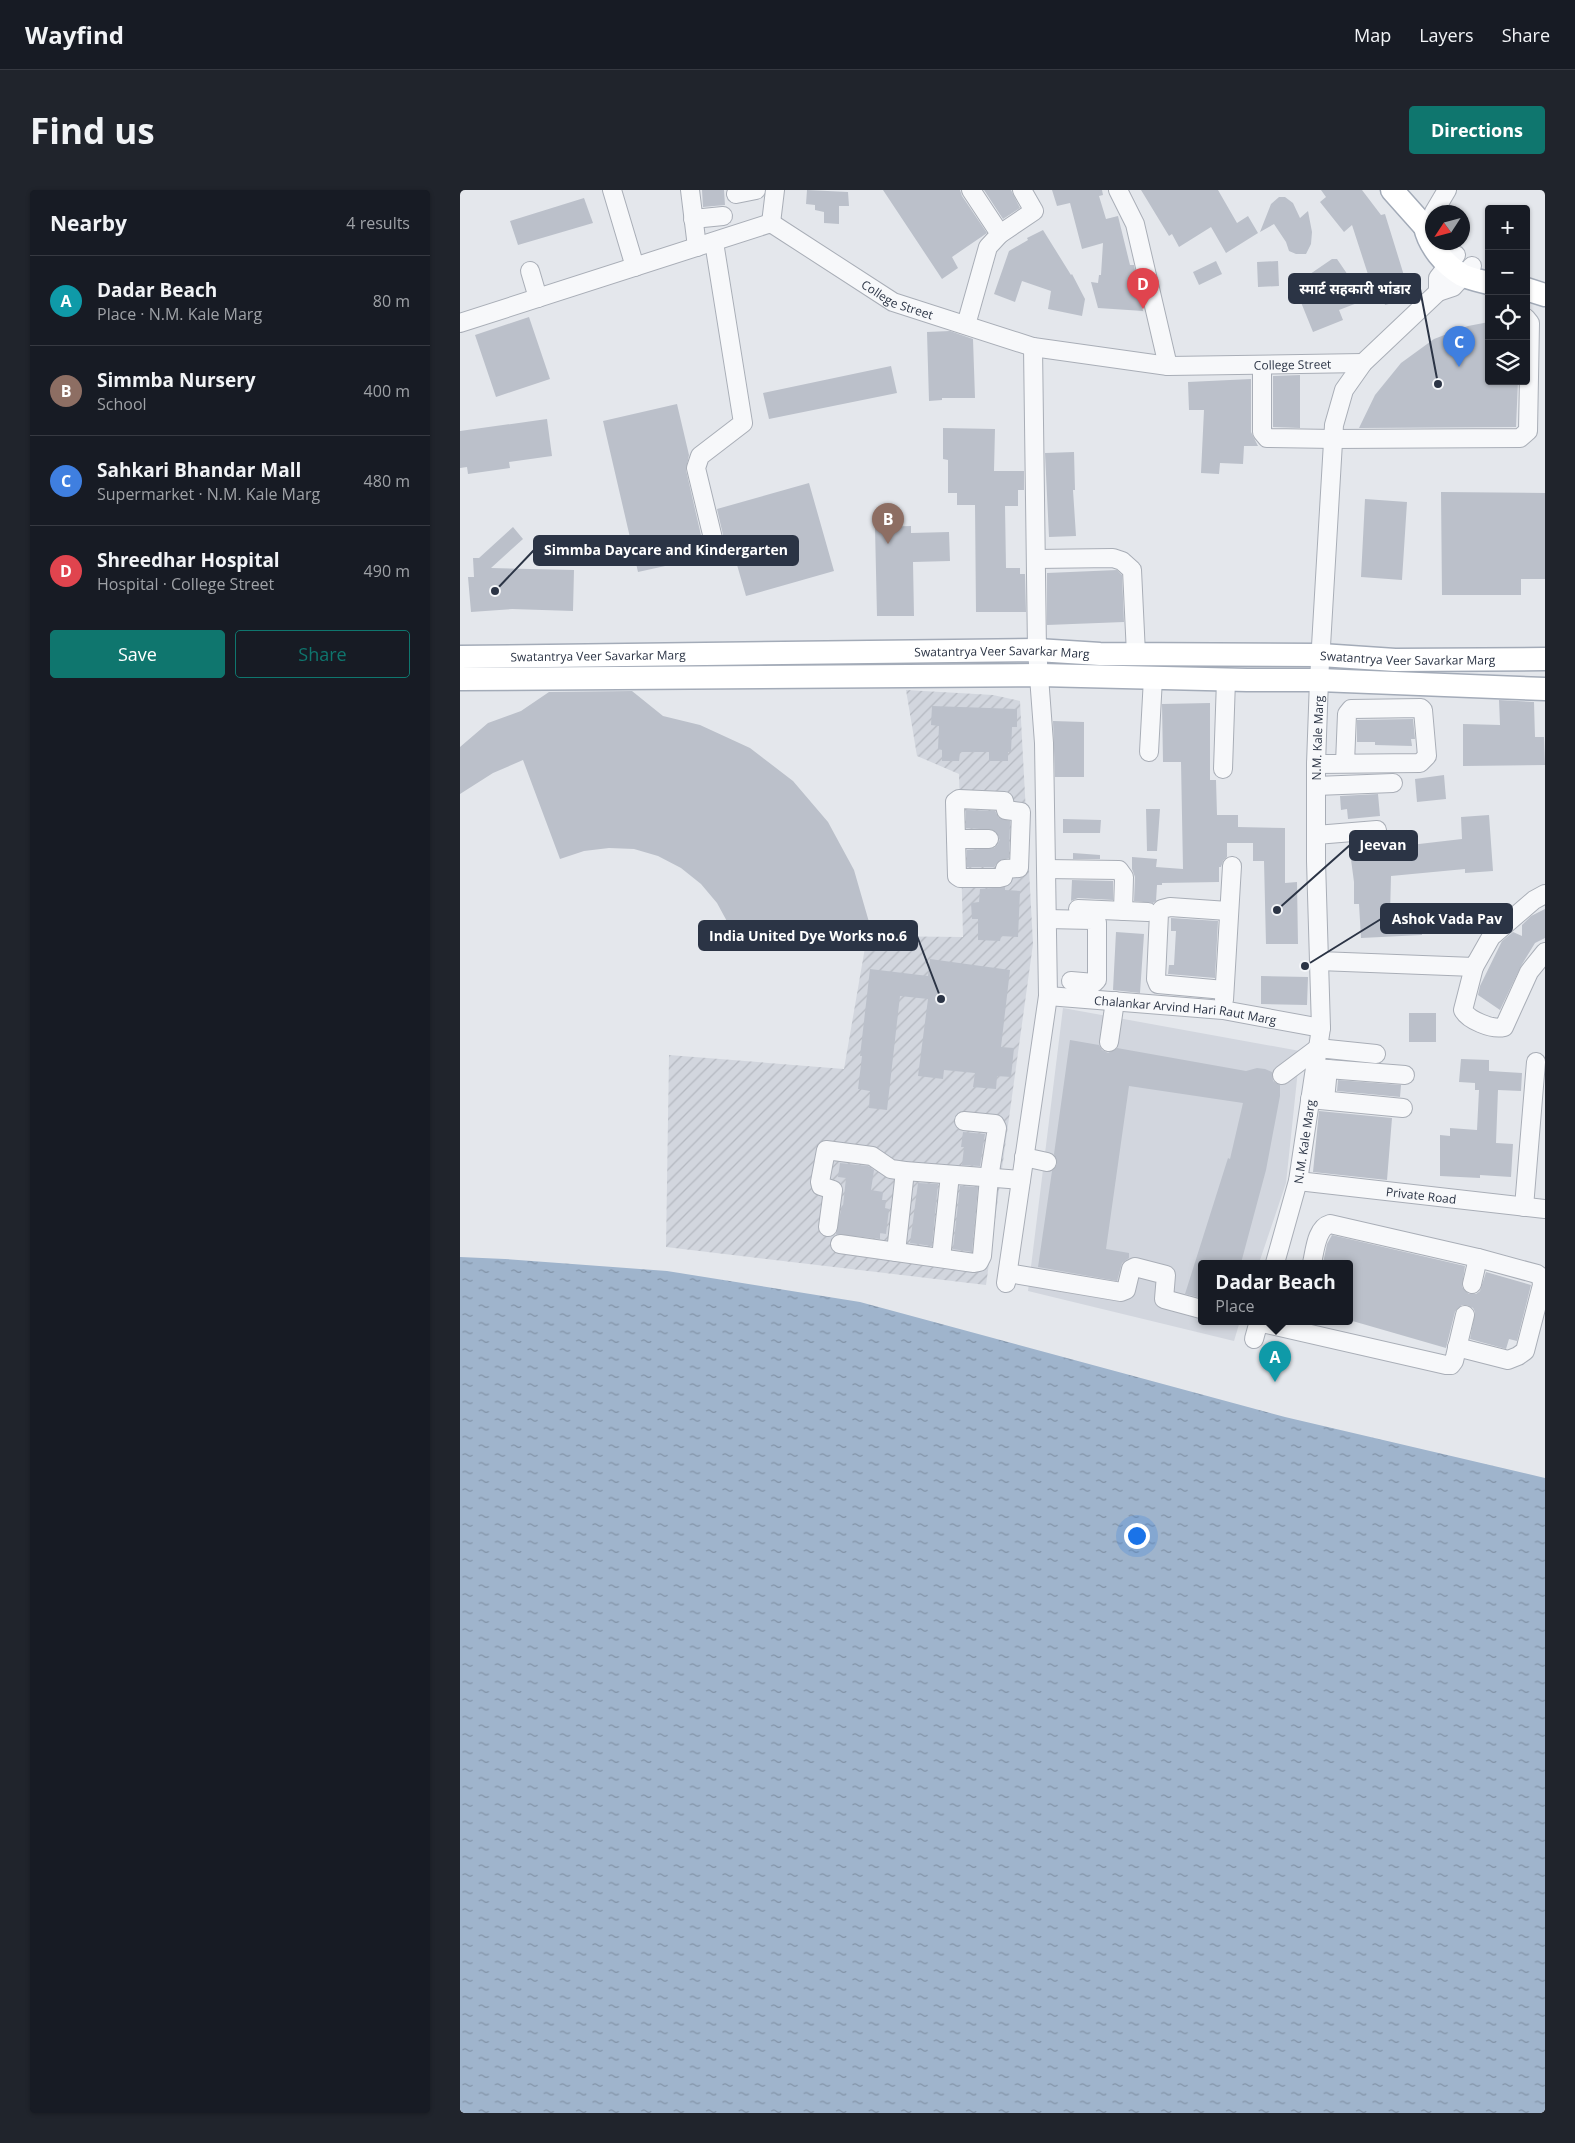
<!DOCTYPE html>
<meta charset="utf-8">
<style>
:root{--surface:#171b24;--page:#20242c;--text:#f1f3f6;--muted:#9ea1a6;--line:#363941;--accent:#0f766e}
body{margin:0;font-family:"Open Sans","Noto Sans Devanagari",sans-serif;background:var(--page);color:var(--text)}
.controls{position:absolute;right:15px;top:15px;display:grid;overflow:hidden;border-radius:5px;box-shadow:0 1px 4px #0004}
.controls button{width:45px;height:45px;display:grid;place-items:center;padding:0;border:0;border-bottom:1px solid var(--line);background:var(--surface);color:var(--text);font:25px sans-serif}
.compass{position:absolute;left:965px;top:15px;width:45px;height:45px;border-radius:50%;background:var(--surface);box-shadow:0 1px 4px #0004;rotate:234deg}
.you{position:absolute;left:676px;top:1345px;width:18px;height:18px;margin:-12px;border:4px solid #fff;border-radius:50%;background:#1a73e8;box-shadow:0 0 0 8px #1a73e833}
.badge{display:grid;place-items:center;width:32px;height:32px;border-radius:50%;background:var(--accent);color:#fff;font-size:16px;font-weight:700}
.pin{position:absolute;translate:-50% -41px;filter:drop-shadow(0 1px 2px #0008)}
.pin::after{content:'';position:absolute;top:26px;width:18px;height:15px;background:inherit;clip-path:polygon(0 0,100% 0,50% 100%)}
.popup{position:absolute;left:738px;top:1070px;width:155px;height:65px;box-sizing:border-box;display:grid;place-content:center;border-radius:5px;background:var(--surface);filter:drop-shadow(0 1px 4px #0005);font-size:16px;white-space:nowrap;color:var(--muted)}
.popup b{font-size:19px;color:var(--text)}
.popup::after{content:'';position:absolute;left:50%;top:100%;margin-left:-10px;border:10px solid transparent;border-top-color:var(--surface)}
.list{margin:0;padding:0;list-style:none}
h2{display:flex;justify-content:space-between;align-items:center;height:65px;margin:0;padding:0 20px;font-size:21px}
h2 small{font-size:16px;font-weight:400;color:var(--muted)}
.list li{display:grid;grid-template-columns:32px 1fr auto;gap:15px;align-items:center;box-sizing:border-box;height:90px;padding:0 20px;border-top:1px solid var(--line)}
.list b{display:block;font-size:19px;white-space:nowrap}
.list p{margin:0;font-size:16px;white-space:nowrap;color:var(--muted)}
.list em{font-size:16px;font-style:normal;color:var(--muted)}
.actions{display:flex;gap:10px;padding:15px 20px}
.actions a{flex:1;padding:11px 0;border:1px solid var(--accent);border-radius:5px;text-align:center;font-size:18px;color:var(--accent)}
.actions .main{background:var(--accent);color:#fff}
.icon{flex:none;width:28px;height:28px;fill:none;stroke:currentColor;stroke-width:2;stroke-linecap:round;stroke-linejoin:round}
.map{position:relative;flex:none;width:1085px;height:1923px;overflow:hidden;border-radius:5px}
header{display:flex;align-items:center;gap:30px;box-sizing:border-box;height:70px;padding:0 25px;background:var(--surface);border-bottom:1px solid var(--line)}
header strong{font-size:24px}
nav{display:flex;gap:28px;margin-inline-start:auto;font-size:18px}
.intro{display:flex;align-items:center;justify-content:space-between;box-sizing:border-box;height:120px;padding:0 30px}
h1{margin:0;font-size:35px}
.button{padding:12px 22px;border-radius:5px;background:var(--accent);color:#fff;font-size:18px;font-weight:700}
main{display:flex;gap:30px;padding:0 30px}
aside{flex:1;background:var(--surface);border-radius:5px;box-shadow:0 1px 4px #0004}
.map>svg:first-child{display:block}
.built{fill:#d2d6de}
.industrial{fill:url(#industrial-furrows)}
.water{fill:url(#water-ripples)}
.building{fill:#bbc0ca}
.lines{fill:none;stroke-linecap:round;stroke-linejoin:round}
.minor-casing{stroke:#a9aeb7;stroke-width:20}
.major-casing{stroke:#a3abb8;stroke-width:25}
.minor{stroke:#f7f8fa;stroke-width:18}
.major{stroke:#fff;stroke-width:22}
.labels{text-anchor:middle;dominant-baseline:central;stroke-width:4.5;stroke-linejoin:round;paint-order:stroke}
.street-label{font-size:12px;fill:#2b3445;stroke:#f4f6f9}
.leader{fill:none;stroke:#2b3445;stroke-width:2}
.callout-dot{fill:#2b3445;stroke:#f4f6f9;stroke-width:2}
.callout{fill:#2b3445;stroke:#2b3445;stroke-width:2}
.callout-label{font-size:14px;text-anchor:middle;font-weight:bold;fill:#fff}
</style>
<header>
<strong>Wayfind</strong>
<nav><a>Map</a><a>Layers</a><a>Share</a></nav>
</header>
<div class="intro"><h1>Find us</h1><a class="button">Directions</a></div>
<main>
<aside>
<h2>Nearby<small>4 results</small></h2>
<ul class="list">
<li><span class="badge" style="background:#0f9aa8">A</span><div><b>Dadar Beach</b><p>Place · N.M. Kale Marg</p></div><em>80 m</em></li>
<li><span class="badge" style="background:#8d6e63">B</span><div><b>Simmba Nursery</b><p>School</p></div><em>400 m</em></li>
<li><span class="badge" style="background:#3f7fe0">C</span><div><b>Sahkari Bhandar Mall</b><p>Supermarket · N.M. Kale Marg</p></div><em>480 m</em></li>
<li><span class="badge" style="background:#e0444e">D</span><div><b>Shreedhar Hospital</b><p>Hospital · College Street</p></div><em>490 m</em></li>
</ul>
<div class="actions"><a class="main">Save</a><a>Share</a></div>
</aside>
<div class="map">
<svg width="1085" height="1923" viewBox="0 0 1085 1923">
<defs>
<pattern id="industrial-furrows" width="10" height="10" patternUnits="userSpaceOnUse" patternTransform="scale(1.25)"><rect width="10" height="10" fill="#d2d6de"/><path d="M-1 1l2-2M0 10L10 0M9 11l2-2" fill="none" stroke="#b4b8c0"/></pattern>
<pattern id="water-ripples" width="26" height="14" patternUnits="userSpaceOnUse" patternTransform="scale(1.25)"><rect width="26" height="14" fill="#9fb4cc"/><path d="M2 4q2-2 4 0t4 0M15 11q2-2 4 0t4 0" fill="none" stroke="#8293a7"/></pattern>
</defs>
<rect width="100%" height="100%" fill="#e4e7ec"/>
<path class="built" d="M 603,818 L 840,861 L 826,993 L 799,1073 L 741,1073 L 741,1131 L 780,1131 L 774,1151 L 568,1101 Z"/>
<path class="industrial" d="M 446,500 L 533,505 L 560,511 L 573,754 L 526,1095 L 206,1057 L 209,865 L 384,879 L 407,746 L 503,747 L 499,584 L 457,566 Z"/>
<path class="water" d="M 0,1067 L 45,1069 L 207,1081 L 400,1112 L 825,1227 L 1085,1288 L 1085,1923 L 0,1923 Z"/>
<path class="building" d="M 242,0 L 264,0 L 265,15 L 243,17 Z
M 347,0 L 388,2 L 389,16 L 379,16 L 379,34 L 364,33 L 364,22 L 355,20 L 355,15 L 346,14 Z
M 423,0 L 500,0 L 502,6 L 527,43 L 492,67 L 498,78 L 482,89 Z
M 524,0 L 551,0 L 560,18 L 543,29 Z
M 592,0 L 642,0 L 643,5 L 639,6 L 646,29 L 658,26 L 670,75 L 674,75 L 683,121 L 638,118 L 631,92 L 638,93 L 639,85 L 641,85 L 643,53 L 622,59 L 610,13 L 597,16 Z
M 681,0 L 758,0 L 777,33 L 788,26 L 798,43 L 766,63 L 751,37 L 719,57 L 712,44 L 709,46 Z
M 861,0 L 902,0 L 921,25 L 925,24 L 946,92 L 940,93 L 943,101 L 938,103 L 940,111 L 925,115 L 922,104 L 915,106 L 892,35 L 884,42 L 860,12 L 866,7 Z
M 819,7 L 825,7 L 833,13 L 840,28 L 848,21 L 852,42 L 851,54 L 846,64 L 836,64 L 829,61 L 826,52 L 814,34 L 800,42 L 811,14 Z
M 124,8 L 133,33 L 58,55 L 50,31 Z
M 583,40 L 611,85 L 612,84 L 625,109 L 622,126 L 588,119 L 591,101 L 562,91 L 555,112 L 534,104 L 549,61 L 568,50 L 567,48 Z
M 872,69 L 877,69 L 905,110 L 879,120 L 883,130 L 853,142 L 834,95 Z
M 756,71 L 762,84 L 739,95 L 733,82 Z
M 818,71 L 819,96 L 798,97 L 797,72 Z
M 69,127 L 90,189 L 36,207 L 15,145 Z
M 1029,132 L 1029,191 L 1058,191 L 1056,237 L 899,238 L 915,205 L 941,173 L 974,149 L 1008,136 Z
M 490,141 L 513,149 L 515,208 L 482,208 L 482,210 L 469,211 L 467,142 Z
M 431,176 L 437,203 L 309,229 L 303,203 Z
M 840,185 L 840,238 L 813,237 L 813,186 Z
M 791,189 L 791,242 L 798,256 L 784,256 L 783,274 L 760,273 L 759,284 L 741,283 L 744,220 L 729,220 L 728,192 Z
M 217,214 L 229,265 L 226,280 L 246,367 L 178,382 L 143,231 Z
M 87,229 L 92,266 L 49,272 L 50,278 L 8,284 L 7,277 L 0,278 L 0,241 Z
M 483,238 L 535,239 L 534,281 L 564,281 L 564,300 L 558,300 L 558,316 L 545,316 L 546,378 L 560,378 L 560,384 L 565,384 L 566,422 L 516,422 L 515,315 L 497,315 L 497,303 L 488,303 L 488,270 L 483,269 Z
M 614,262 L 615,300 L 613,300 L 616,346 L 589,347 L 585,263 Z
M 349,293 L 374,381 L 286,406 L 273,361 L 267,362 L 257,319 Z
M 981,302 L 1085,303 L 1085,389 L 1061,389 L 1061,405 L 982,405 Z
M 905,309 L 947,312 L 942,390 L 901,387 Z
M 451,336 L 451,343 L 489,342 L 490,371 L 453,372 L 454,426 L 417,426 L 415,337 Z
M 53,337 L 63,349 L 31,378 L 114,380 L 113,421 L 52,419 L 11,422 L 8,387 L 14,387 L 13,368 L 19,368 Z
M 657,380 L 662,385 L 664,432 L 587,435 L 587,383 Z
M 172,501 L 203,526 L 240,535 L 290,558 L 333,591 L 368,632 L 394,680 L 409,732 L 276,759 L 269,735 L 257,713 L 241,694 L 221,678 L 198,666 L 174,659 L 149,658 L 124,661 L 100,669 L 63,570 L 33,583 L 0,604 L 0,557 L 28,533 L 61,521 L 89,502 Z
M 1039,510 L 1074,512 L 1075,547 L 1084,547 L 1085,575 L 1003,576 L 1003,534 L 1040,535 Z
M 750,513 L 750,590 L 756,590 L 757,625 L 778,625 L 778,637 L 825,638 L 825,693 L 837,692 L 838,754 L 806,754 L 804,671 L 793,671 L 793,653 L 767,653 L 767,667 L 763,671 L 761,677 L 759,677 L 759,692 L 702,693 L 702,695 L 697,695 L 696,711 L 693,713 L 674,711 L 675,687 L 672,679 L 672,667 L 697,669 L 696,677 L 723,679 L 721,572 L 703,572 L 702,514 Z
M 472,516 L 557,519 L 557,537 L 552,537 L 551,562 L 548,562 L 548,571 L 529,571 L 529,562 L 500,562 L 499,571 L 482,571 L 482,560 L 478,559 L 479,536 L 471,535 Z
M 953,529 L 955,549 L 951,549 L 952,556 L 915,555 L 915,552 L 897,552 L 897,530 Z
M 593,531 L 624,532 L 624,587 L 595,587 Z
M 984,585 L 986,609 L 957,612 L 955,589 Z
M 918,604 L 920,626 L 888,629 L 887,619 L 881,620 L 880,606 Z
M 686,619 L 700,619 L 697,661 L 687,661 Z
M 506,620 L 535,621 L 539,628 L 550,631 L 549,668 L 539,671 L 534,677 L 507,677 L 507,660 L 534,658 L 538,654 L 540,649 L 534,640 L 506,638 Z
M 1029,625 L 1033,681 L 1005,683 L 1005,679 L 931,686 L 930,725 L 961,724 L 962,745 L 901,748 L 899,714 L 894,714 L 894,692 L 890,662 L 1002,649 L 1001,627 Z
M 603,629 L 641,630 L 640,643 L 603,643 Z
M 613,663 L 640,665 L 640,669 L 613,669 Z
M 612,690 L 653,691 L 653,710 L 618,708 L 611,711 Z
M 545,697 L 545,700 L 560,701 L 558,747 L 541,746 L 540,751 L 518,750 L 518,729 L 512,729 L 511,713 L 519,712 L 520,699 Z
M 1085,719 L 1085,748 L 1075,753 L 1061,776 L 1040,820 L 1018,805 L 1020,796 L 1042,751 L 1053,742 L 1062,746 L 1062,735 L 1071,726 Z
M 711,728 L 758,731 L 755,788 L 708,784 L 709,775 L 714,775 L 716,741 L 711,741 Z
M 656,742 L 684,744 L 680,803 L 653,800 Z
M 470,769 L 550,780 L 541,857 L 554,858 L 551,887 L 537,886 L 536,899 L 513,897 L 515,883 L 484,880 L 483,889 L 458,886 L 468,809 L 440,806 L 427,920 L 409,918 L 410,901 L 398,899 L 402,866 L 400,866 L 410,779 L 468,786 Z
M 801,786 L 848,787 L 847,815 L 801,814 Z
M 949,823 L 976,823 L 976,852 L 949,852 Z
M 610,850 L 639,855 L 642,860 L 648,863 L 657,858 L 786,881 L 797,878 L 805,879 L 812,882 L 813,891 L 820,895 L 820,906 L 806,980 L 781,1073 L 741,1073 L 741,1108 L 725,1104 L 768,968 L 770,969 L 783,913 L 669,896 L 646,1059 L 669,1063 L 669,1068 L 662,1073 L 657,1091 L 578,1077 L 592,981 L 597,974 L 594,964 Z
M 1001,869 L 1029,870 L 1029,881 L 1062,883 L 1061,901 L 1038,900 L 1036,953 L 1053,954 L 1051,987 L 1020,985 L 1020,988 L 980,986 L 980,945 L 990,946 L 990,938 L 1017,940 L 1019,900 L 1015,900 L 1015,893 L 999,892 Z
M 878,890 L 941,895 L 940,907 L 877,901 Z
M 859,921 L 932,928 L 927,990 L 853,982 Z
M 503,942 L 525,944 L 520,976 L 502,975 L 504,957 L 501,957 Z
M 380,973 L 408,976 L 414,980 L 411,1000 L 423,1002 L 422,1010 L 426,1010 L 425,1018 L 429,1019 L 426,1044 L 420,1043 L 420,1049 L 376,1044 L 382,1015 L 383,1016 L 386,988 L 378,987 Z
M 458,993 L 478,994 L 472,1056 L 450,1053 Z
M 500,996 L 518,997 L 512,1062 L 493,1059 Z
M 872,1045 L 1005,1076 L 1002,1097 L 1009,1104 L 1016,1104 L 1020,1101 L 1026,1082 L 1071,1095 L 1057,1151 L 1049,1149 L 1046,1159 L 1010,1149 L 1015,1122 L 1013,1118 L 1007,1115 L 1002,1115 L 995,1122 L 986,1158 L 889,1130 L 889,1073 L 863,1073 L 867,1054 Z"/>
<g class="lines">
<g class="minor-casing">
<g id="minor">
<path d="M 152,0 L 175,77"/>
<path d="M 230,0 L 237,57"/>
<path d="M 658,0 L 675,34 L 708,176"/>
<path d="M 276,4 L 296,0"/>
<path d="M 974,22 L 987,0"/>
<path d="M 233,29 L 263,26"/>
<path d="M 311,33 L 315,0"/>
<path d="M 540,44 L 574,21 L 562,0"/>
<path d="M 254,52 L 283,233 L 240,266 L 236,278 L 257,365"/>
<path d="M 70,81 L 78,108"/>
<path d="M 978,102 L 993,97 L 1012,76"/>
<path id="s1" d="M 0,133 L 311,33 L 433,112 L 573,157 L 708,176 L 903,173"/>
<path d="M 506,135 L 528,57 L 540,44 L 511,0"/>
<path d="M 802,175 L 802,242 L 807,248 L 874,249 L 1060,248 L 1068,241 L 1070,133 L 1066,128"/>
<path d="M 576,369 L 653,368 L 662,371 L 672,380 L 676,464"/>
<path d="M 689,562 L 693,488"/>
<path d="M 856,574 L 960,573 L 967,566 L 963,520 L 961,518 L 891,519 L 887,524 L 885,573"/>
<path d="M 763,579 L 766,490"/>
<path d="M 856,596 L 933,593"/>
<path d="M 499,609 L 544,611 L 546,620 L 561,622 L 559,678 L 545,679 L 543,687 L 539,688 L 500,688 L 497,686 L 495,612 Z"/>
<path d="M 856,645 L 917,640"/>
<path d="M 496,649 L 529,649"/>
<path d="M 586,679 L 659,680 L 664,687 L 663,721"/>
<path d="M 618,719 L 688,722"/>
<path d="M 587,729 L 633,730 L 637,733 L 637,790 L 634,793 L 611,791"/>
<path d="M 859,771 L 1014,777 L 1031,747 L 1074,710 L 1085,704"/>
<path d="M 1014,777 L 1003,820 C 1008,830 1032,840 1044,837 L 1069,782 L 1085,762"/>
<path d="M 764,800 L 698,794 L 696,789 L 699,723 L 702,719 L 710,717 L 768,721"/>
<path id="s2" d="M 588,806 L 763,820 L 861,838"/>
<path d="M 764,810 L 772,676"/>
<path d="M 649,852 L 655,811"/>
<path d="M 855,878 L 945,885"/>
<path d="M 822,885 L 858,858 L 916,864"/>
<path d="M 850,909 L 943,918"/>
<path d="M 865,910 L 868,879"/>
<path d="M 564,967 L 587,972"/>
<path id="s3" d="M 838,991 L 1085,1019"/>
<path d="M 1064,1017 L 1076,872"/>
<path d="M 368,1037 L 373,1000 L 361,996 L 360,992 L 366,960 L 412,966 L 431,979 L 445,981 L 561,990"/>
<path d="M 380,1054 L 514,1073 L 519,1072 L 522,1066 L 529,988 L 537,938 L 535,934 L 504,931"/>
<path d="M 436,1062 L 445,981"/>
<path d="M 481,1068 L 490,985"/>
<path id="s4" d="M 815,1073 L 838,991 L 861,838 L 856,671 L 856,574 L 859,490 L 874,235 L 884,200 L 903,173 L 978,102 L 978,88 L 996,65"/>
<path d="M 852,1073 C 855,1061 856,1038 870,1034 L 1018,1068 L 1012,1094"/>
<path d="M 548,1083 L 661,1102 L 666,1100 L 671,1079 L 675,1077 L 706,1085 L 704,1109 L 741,1119"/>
<path d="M 546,1093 L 588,806 L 584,553 L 577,460 L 573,157"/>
<path d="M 798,1132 L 986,1175 L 991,1175 L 994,1171 L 1005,1125"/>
<path d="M 794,1149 L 799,1131"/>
<path d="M 997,1157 L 1048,1170 L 1058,1166 L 1065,1161 L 1082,1095 L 1081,1087 L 1077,1084 L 1018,1068"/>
</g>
</g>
<g class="major-casing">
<g id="major">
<path d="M 932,0 L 965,37 L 972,41"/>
<path d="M 965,37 C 969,56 985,75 1002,85 C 1010,89 1021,91 1029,93"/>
<path d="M 1066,99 L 1085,105"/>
<path id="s5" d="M 0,467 L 577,460 L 640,464 L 861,465 L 935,470 L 1085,469"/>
<path d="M 0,489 L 580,485 L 787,490 L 859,490 L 1085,499"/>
</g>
</g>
<use href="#minor" class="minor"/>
<use href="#major" class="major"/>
</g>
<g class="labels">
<g class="street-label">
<text stroke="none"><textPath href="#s1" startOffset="475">College Street</textPath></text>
<text stroke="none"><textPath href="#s1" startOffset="880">College Street</textPath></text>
<text stroke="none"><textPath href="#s5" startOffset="542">Swatantrya Veer Savarkar Marg</textPath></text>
<text stroke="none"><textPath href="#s5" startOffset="138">Swatantrya Veer Savarkar Marg</textPath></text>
<text stroke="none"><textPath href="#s5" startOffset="948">Swatantrya Veer Savarkar Marg</textPath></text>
<text stroke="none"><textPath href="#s4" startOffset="530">N.M. Kale Marg</textPath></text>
<text stroke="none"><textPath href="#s2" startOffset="138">Chalankar Arvind Hari Raut Marg</textPath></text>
<text stroke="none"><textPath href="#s4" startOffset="125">N.M. Kale Marg</textPath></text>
<text stroke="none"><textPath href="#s3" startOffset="124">Private Road</textPath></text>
</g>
</g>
<path class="leader" d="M978 194L960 99M35 401L74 360M817 720L890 655M845 776L921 729M481 809L457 746"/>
<g class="callout-dot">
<circle cx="978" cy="194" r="5"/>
<circle cx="35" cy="401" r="5"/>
<circle cx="817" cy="720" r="5"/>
<circle cx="845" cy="776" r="5"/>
<circle cx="481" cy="809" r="5"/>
</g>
<g class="callout">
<rect x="829" y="84" width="131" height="29" rx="5"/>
<rect x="74" y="346" width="264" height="29" rx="5"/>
<rect x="890" y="641" width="67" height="29" rx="5"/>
<rect x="921" y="714" width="131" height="29" rx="5"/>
<rect x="239" y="731" width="218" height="29" rx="5"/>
</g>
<g class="callout-label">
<text x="895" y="104">स्मार्ट सहकारी भांडार</text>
<text x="206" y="365">Simmba Daycare and Kindergarten</text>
<text x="923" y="660">Jeevan</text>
<text x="987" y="734">Ashok Vada Pav</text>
<text x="348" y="751">India United Dye Works no.6</text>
</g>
</svg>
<div class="controls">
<button>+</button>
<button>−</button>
<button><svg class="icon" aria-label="locate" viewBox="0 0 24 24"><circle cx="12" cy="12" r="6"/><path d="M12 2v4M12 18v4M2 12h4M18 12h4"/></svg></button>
<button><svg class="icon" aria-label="layers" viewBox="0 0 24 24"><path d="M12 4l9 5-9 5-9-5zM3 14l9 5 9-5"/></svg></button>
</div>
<svg class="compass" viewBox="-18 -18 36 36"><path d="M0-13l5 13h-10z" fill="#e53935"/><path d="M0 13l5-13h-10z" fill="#9ea1a6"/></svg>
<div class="you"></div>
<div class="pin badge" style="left:815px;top:1192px;background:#0f9aa8">A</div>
<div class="popup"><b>Dadar Beach</b>Place</div>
<div class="pin badge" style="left:428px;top:354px;background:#8d6e63">B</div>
<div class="pin badge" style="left:999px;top:177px;background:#3f7fe0">C</div>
<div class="pin badge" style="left:683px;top:119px;background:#e0444e">D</div>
</div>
</main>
